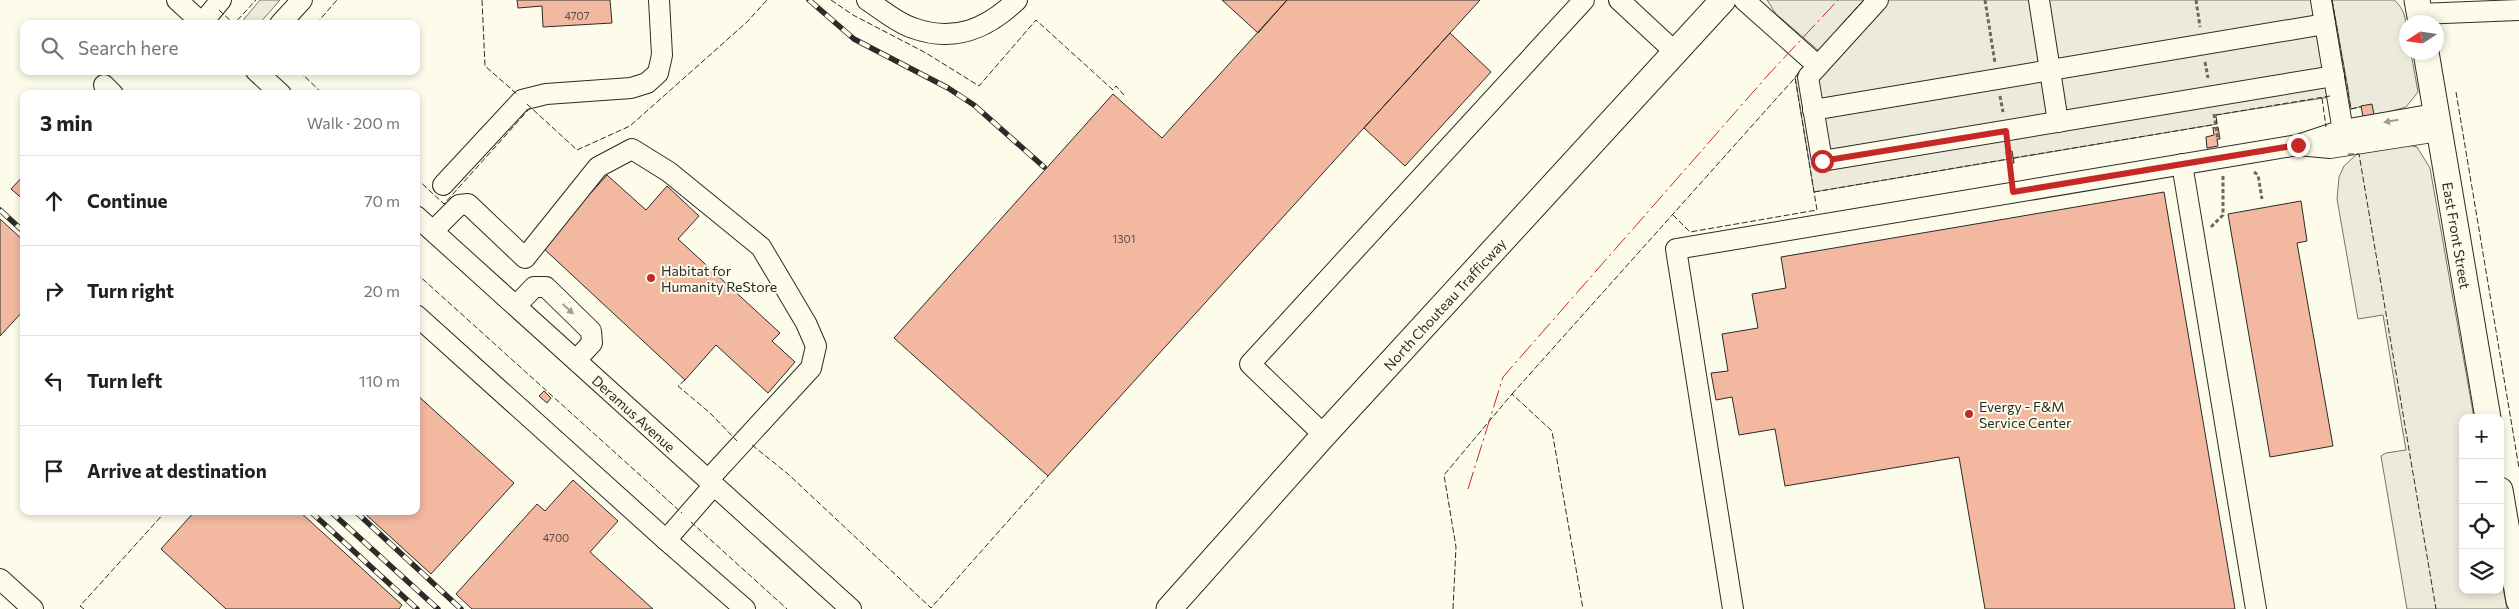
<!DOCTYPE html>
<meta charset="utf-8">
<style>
:root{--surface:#fff;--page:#f2f2f2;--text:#202124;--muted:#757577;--line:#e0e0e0}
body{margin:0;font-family:Commissioner,sans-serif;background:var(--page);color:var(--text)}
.controls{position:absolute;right:15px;bottom:15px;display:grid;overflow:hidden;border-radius:10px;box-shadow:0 2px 8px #0003}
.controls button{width:45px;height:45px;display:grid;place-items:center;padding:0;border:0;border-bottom:1px solid var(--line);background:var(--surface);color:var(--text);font:25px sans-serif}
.compass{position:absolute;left:2399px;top:15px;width:45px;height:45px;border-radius:50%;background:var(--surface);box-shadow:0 2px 8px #0003;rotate:258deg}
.stop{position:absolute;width:15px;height:15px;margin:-11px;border:4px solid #c62828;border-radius:50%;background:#fff}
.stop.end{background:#c62828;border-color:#fff;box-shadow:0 1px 5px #0008}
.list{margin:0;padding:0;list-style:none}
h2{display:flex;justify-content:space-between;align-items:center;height:65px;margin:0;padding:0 20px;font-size:21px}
h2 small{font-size:16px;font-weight:400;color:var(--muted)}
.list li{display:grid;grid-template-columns:32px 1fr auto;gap:15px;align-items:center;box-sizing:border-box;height:90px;padding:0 20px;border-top:1px solid var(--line)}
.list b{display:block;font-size:19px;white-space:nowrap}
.list em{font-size:16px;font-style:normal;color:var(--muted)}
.icon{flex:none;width:28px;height:28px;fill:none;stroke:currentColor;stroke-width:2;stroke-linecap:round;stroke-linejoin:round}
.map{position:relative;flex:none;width:2519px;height:609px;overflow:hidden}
.search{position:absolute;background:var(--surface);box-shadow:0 2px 8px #0003;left:20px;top:20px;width:400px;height:55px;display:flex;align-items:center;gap:12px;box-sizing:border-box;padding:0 18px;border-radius:10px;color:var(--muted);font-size:19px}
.panel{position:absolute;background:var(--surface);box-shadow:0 2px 8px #0003;left:20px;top:90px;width:400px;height:425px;border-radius:10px}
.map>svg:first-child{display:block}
.green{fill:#ecebdb;stroke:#74746e}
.parking{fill:#eceadb;stroke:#74746e}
.building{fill:#f2b8a0;stroke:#2b2b2b}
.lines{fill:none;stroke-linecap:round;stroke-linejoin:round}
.minor-casing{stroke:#2b2b2b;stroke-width:22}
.major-casing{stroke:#2b2b2b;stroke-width:27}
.path{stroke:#6a6964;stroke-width:3;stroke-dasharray:4 2.5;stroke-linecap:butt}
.minor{stroke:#fdfbea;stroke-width:20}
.major{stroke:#fdfbea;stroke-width:25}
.rail-casing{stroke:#2b2b2b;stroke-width:5.5}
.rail{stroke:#fdfbea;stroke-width:4;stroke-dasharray:11;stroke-linecap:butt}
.fence{stroke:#2b2b2b;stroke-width:1;stroke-dasharray:6 2.5;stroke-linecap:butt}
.power{stroke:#c62828;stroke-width:1;stroke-dasharray:18 4 2.5 4;stroke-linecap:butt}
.oneway{fill:#9e9d94}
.route{stroke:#c62828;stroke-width:6}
.poi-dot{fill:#c62828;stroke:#fdfbea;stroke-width:2}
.labels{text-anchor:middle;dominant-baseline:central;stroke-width:4;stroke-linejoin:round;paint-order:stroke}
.number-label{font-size:11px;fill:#5d4e48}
.street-label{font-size:14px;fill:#2b2b2b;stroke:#fdfbea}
.poi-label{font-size:14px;fill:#2b2b2b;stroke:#fdfbea;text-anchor:start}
</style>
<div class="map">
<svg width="2519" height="609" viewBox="0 0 2519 609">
<rect width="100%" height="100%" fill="#fdfbea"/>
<path class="green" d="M 1767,0 L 1864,0 L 1819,51 L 1776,14 Z
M 2332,0 L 2394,0 C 2410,13 2406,33 2406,52 L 2411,53 L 2418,92 L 2406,107 L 2374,116 L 2362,106 L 2351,109 Z
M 2408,145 L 2417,147 L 2430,168 L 2474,418 L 2463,418 L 2463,590 L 2500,590 L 2500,571 L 2507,609 L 2407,609 L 2381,456 L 2386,453 L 2406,450 L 2383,315 L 2358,319 L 2337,199 L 2339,177 L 2344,166 L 2357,154 Z"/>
<path class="parking" d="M 260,0 L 280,0 L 259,24 L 240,24 Z
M 1864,0 L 2332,0 L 2349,94 L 2216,115 L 2217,124 L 1814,192 L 1795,77 Z"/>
<path class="building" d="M 517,0 L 610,0 L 612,23 L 543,27 L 542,6 L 518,8 Z
M 1222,0 L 1287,0 L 1258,33 Z
M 1287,0 L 1480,0 L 1048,476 L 894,338 L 1113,94 L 1162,138 Z
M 1450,33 L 1491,72 L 1405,166 L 1364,128 Z
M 2372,104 L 2374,115 L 2363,117 L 2361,106 Z
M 2218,127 L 2220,139 L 2217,139 L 2218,146 L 2207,148 L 2206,137 L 2214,135 L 2213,128 Z
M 2012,151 L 2014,163 L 2008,164 L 2006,152 Z
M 24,175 L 24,200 L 11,189 Z
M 607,175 L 646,210 L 667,186 L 699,216 L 678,239 L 780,333 L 772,341 L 795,362 L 768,393 L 716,345 L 685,380 L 542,247 Z
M 2164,192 L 2235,609 L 1985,609 L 1959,457 L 1785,486 L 1775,429 L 1739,435 L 1732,397 L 1716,400 L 1711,373 L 1728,371 L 1722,334 L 1758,328 L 1752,294 L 1786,288 L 1781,257 Z
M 2301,201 L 2307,241 L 2297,243 L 2333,446 L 2270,457 L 2228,214 Z
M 0,219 L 24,241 L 24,310 L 0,336 Z
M 544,391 L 551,398 L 547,403 L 539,396 Z
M 416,394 L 514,483 L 431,574 L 362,511 L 416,511 Z
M 573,480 L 618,521 L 590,552 L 653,609 L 472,609 L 456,594 L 537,504 L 545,511 Z
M 195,511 L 299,511 L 402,605 L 399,609 L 226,609 L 161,549 Z"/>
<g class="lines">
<g class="minor-casing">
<g id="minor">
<path d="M 177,0 L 203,24"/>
<path d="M 867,0 C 881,9 897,23 913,28 C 954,43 987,29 1017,0"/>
<path d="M 1619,0 L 1675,52"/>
<path d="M 1744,0 L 1818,66"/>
<path d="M 1878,0 L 1808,77 L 1822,161 L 2334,76"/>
<path d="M 2039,0 L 2058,122"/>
<path d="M 2321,0 L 2345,143"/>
<path d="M 2419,14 L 2519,10"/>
<path d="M 202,23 L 221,0"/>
<path d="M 280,24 L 302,0"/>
<path d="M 256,71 L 281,94"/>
<path d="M 104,85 L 113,94"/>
<path d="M 1813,110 L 2325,24"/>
<path d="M 2182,164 L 2256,609"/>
<path d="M 443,185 L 522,100 L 546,94 L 631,88 L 647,83 L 658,73 L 662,55 L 659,0"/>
<path id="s1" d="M 416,216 L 851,609"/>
<path d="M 433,231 L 459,205 L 468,204 L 525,258 L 598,167 L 632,149 L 669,172 L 761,247 L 806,323 L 816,346 L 811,368 L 708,480"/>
<path d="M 516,306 L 534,287 L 546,287 L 591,331 L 592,343 L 576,360"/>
<path d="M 416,315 L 666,540 L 714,485"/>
<path d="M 1324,435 L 1250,364 L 1584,0"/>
<path d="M 666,540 L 745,609"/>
<path d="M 0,579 L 33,609"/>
<path d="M 1733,609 L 1676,249 L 2298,145 L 2343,130 L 2423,116 L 2438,123 L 2426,133 L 2330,148 L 2298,145"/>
</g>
</g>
<g class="major-casing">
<g id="major">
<path d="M 2417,0 L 2421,22"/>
<path id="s2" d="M 2426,52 L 2488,418"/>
<path d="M 2500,490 L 2519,601"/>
<path id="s3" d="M 1169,609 L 1324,435 L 1723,0"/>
</g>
</g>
<path class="path" d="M 1985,0 L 1995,63
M 2196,0 L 2200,27
M 2205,62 L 2208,78
M 2000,96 L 2003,112
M 2214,114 L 2218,140
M 2008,148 L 2012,174
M 2254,172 L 2258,175 L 2262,199
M 2211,227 L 2223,215 L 2223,175"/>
<use href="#minor" class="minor"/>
<use href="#major" class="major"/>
<g class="rail-casing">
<path id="rail" d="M 809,0 L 854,39 L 948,88 L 974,105 L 1044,167
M 0,210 L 24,232
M 310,511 L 417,609
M 330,511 L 438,609
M 355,511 L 461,609"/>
</g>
<use href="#rail" class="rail"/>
<path class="fence" d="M 482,0 L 485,66 L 518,95
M 831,0 L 853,15 L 926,53 L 979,86 L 1036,20 L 1113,90 L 1116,86 L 1124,95
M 2332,0 L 2351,109 L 2361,107
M 219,10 L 234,24 L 256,0
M 316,24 L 337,0
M 1842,24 L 1864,0
M 299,71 L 323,94
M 2456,92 L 2519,468
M 2322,98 L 2326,127
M 527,104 L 577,150 L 630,126 L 747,22 L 767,0
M 2217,124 L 2216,115 L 2330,96
M 2348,154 L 2359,154 L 2436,609
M 2013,158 L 2212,125 L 2213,128
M 416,178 L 444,204 L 531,107
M 1814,192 L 2008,159
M 1673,215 L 1690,232 L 1817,210 L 1795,77
M 416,273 L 682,513
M 685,380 L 678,386 L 710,413 L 737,441
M 1512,394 L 1801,71
M 752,445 L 788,474 L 931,608 L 1048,476
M 691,522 L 787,609
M 84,609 L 80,606 L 166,511
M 1453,609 L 1456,547 L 1444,475 L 1512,394 L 1552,431 L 1583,609"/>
<path class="power" d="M 1468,489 L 1503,377 L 1768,75 L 1838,0"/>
</g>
<defs><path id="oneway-solid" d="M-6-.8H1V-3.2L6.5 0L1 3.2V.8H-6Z" transform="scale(1.25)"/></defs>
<g class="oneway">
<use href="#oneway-solid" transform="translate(2391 121) rotate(170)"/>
<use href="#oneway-solid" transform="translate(568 309) rotate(43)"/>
</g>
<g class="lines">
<path class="route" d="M 1822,161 L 2006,131 L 2013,192 L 2298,145"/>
</g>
<g class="poi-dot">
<circle cx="651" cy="278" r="5"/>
<circle cx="1969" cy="414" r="5"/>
</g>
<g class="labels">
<g class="number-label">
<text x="577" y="15">4707</text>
<text x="1124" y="238">1301</text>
<text x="556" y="537">4700</text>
</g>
<g class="street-label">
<text stroke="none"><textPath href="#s2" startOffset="186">East Front Street</textPath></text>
<text stroke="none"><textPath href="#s3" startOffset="411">North Chouteau Trafficway</textPath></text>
<text stroke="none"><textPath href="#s1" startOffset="294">Deramus Avenue</textPath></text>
</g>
<g class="poi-label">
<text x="661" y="270">Habitat for<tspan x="661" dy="16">Humanity ReStore</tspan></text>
<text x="1979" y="406">Evergy - F&amp;M<tspan x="1979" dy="16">Service Center</tspan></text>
</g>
</g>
</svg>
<div class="controls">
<button>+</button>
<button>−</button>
<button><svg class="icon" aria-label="locate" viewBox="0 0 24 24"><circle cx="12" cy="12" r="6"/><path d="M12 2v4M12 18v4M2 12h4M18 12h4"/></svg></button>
<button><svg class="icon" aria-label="layers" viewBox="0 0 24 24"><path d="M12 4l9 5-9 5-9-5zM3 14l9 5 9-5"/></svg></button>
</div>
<svg class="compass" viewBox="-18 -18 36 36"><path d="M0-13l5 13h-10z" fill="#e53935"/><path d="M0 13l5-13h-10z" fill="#757577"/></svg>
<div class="stop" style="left:1822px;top:161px"></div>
<div class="stop end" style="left:2298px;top:145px"></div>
<div class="search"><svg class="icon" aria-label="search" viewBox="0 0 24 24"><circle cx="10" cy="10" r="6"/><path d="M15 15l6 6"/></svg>Search here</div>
<section class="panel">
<h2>3 min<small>Walk · 200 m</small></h2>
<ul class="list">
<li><svg class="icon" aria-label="ahead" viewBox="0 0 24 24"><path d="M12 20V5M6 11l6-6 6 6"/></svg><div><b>Continue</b></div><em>70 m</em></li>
<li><svg class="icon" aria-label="right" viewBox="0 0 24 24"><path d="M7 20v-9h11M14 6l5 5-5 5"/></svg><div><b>Turn right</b></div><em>20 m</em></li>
<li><svg class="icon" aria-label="left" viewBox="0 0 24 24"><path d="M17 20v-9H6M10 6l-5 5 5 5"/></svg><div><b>Turn left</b></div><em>110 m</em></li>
<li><svg class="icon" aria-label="arrive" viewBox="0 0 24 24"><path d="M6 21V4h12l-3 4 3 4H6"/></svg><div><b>Arrive at destination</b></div></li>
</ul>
</section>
</div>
